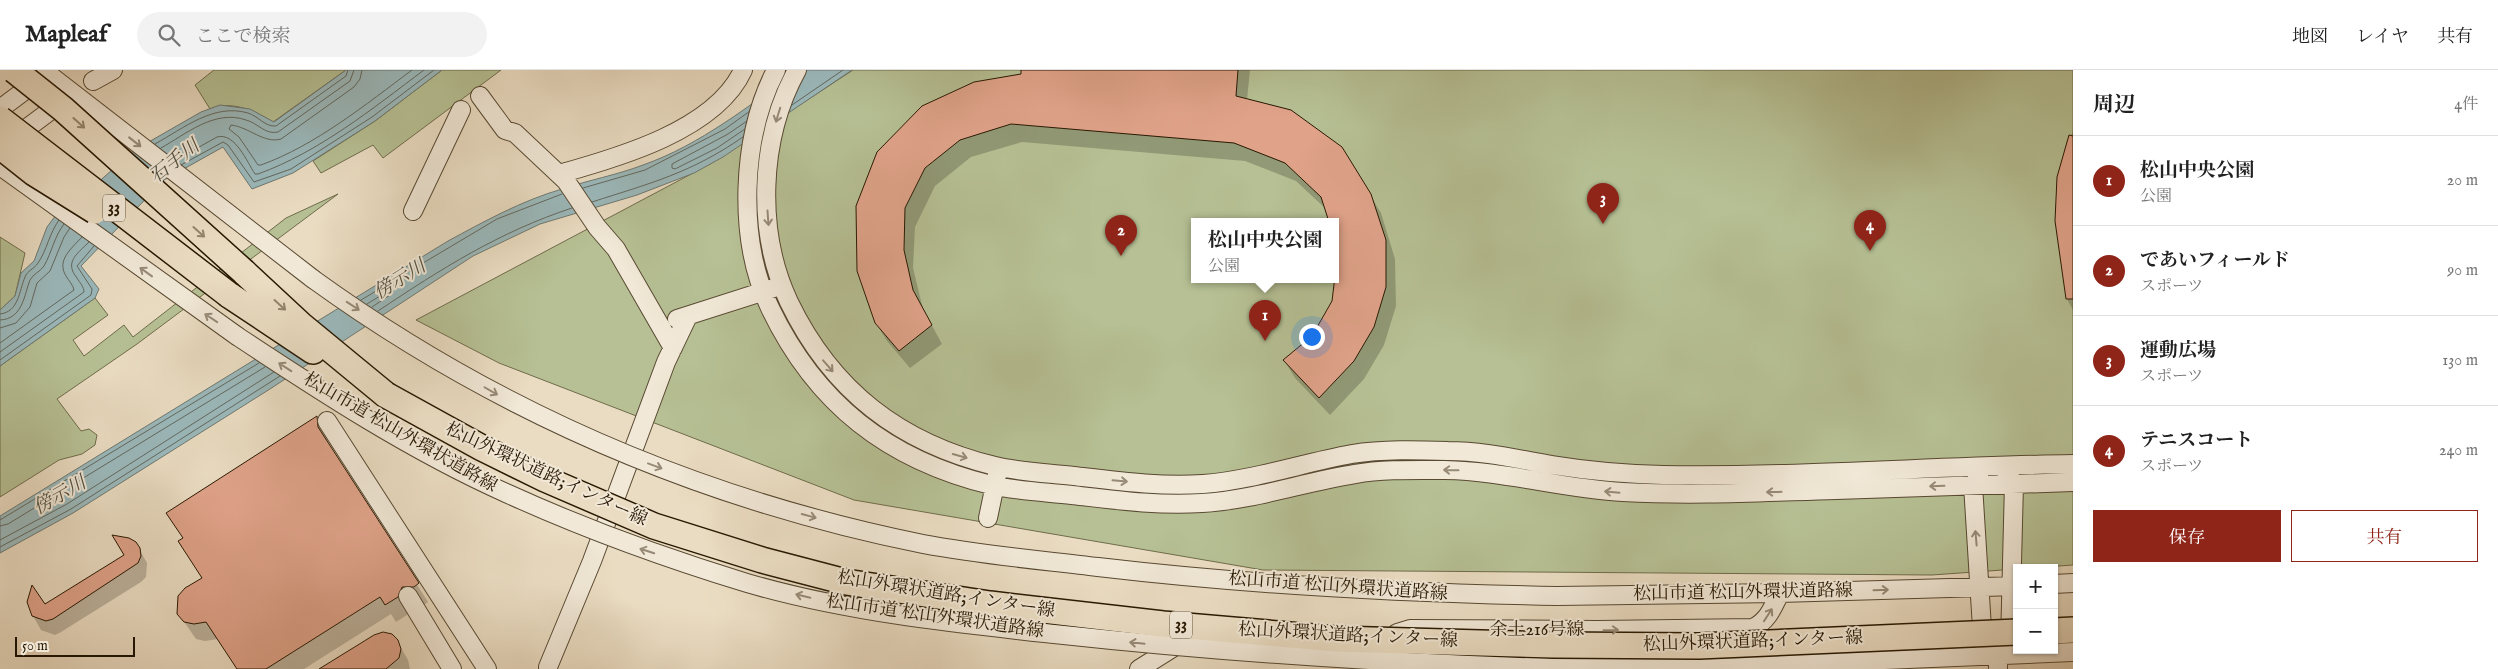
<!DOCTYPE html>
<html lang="ja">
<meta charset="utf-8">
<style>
:root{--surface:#fff;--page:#f2f2f2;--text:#222;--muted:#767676;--line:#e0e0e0;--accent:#8f2418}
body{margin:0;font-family:"IM FELL English","Noto Serif JP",serif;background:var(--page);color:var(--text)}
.controls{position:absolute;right:15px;bottom:15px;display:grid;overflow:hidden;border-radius:0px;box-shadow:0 1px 4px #0004}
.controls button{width:45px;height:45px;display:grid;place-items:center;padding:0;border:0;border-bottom:1px solid var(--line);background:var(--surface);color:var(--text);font:25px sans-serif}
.scale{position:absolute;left:15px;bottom:12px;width:120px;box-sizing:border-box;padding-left:5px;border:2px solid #281802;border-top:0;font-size:14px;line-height:18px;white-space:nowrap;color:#281802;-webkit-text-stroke:4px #f1e8d7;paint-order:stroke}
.you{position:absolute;left:1311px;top:266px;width:18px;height:18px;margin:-12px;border:4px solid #fff;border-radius:50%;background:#1a73e8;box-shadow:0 0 0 8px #1a73e833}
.badge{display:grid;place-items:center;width:32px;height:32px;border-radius:50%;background:var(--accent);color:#fff;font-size:16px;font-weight:700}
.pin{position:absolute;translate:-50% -41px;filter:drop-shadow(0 1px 2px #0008)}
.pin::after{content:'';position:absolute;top:26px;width:18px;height:15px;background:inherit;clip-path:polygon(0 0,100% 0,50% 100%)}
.popup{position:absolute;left:1191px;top:148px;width:148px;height:65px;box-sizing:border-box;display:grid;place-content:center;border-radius:0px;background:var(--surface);filter:drop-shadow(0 1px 4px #0005);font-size:16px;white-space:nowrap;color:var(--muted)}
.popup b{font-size:19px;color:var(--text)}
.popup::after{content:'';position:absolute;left:50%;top:100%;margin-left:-10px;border:10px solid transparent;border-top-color:var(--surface)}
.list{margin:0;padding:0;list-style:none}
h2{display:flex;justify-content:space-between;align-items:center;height:65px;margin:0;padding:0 20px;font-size:21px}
h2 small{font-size:16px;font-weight:400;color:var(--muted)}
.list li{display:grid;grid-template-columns:32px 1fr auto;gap:15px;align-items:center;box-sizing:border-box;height:90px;padding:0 20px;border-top:1px solid var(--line)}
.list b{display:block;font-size:19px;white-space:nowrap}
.list p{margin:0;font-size:16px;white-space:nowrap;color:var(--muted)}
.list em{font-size:16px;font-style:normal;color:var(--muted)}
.actions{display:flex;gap:10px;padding:15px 20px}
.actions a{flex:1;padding:11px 0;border:1px solid var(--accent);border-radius:0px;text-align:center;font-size:18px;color:var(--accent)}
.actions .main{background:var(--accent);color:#fff}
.icon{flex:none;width:28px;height:28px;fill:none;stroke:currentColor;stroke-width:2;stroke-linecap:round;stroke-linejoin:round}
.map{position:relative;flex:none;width:2073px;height:599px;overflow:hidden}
header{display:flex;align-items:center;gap:30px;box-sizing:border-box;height:70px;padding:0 25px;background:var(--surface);border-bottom:1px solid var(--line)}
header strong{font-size:24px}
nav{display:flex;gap:28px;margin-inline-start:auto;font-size:18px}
.search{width:350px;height:45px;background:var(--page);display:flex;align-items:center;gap:12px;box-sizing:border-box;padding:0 18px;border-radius:28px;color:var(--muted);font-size:19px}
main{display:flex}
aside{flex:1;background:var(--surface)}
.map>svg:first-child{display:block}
.green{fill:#b6c094;stroke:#6f6c4b;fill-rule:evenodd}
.water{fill:#9bb9bc;stroke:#6d7972}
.shadow{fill:#0003}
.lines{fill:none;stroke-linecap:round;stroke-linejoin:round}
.shore{stroke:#62685f;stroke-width:1}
.building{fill:#e0a38a;stroke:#281802}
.minor-casing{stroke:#584932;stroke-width:20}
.highway-casing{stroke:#281802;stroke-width:28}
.minor{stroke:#f1e8d7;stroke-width:18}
.highway{stroke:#eadcc2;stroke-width:25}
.minor-bridge-casing{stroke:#584932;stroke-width:20;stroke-linecap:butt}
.highway-bridge-casing{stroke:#281802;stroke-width:28;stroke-linecap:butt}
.minor-bridge{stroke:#f1e8d7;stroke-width:18}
.highway-bridge{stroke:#eadcc2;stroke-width:25}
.oneway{stroke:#978a77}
.oneway2{stroke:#93846c}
.labels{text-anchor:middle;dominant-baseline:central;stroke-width:4;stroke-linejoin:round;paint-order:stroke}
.shield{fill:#f1e8d7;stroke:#645642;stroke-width:1}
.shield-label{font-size:16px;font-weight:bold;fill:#281802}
.street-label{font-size:18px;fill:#281802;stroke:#f1e8d7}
.water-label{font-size:19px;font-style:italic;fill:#505043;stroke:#f1e8d7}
</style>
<header>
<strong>Mapleaf</strong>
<div class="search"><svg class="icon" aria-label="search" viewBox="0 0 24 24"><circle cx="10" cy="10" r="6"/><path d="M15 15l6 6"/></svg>ここで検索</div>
<nav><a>地図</a><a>レイヤ</a><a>共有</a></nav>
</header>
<main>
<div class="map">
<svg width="2073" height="599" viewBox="0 0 2073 599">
<rect width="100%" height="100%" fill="#eadcc2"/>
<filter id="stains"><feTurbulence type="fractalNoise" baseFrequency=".004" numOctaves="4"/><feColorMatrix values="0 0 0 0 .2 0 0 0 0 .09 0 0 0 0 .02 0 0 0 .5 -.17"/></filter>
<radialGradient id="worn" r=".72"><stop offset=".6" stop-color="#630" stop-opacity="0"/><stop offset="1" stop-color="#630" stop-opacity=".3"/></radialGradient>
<path class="green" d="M 214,0 L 346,0 L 273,52 C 254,41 233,30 210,39 L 195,15 Z
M 442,0 L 501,0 L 383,88 L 373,75 L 321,103 L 313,91 L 375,51 Z
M 853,0 L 2073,0 L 2073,495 L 1932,505 L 1263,500 L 854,430 L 499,293 L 416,250 L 710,94 ZM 1195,152 L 1335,152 L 1335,210 L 1195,210 Z
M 338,124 L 137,274 L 57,329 L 81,361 L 89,359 L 97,365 L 95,375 L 82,384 L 59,390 L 0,427 L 0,296 L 95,228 L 108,245 L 73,270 L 84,286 L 124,255 L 133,267 L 286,148 Z
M 0,167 L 25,183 L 15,226 L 0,240 Z"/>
<path class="water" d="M 346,0 L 442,0 L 375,51 L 293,103 L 252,119 L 223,77 L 164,110 L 81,196 L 99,219 L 95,228 L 0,296 L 0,240 L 15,226 L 21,203 L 34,191 L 47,157 L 65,133 L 83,126 L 133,81 L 201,42 L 220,35 L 250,39 L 274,52 Z
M 799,0 L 852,0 L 723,87 L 694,103 L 637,125 L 540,154 L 473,186 L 270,319 L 73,443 L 0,483 L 0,446 L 448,171 C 485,151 521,131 562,119 C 589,110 617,105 643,95 C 700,75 750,35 799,0 Z"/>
<path class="shadow" d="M 1023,0 L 1250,0 L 1247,30 L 1370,125 L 1381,143 L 1395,189 L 1396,236 L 1384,275 L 1364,309 L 1330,345 L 1295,308 L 1284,290 L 1313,267 L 1333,232 L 1340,181 L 1335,167 L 1335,152 L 1330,152 L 1326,139 L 1296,111 L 1245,91 L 1022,72 L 971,87 L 935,116 L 915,157 L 913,198 L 923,239 L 942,274 L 910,298 L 887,271 L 876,253 L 857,137 L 1022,6 Z
M 2073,61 L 2073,240 L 2068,231 L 2056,151 L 2070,68 Z
M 317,348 L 327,365 L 328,374 L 428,532 L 424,535 L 412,535 L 407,545 L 396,552 L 391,544 L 304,599 L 237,599 L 218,569 L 205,571 L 196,569 L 178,543 L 202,509 L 183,469 Z
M 135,472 L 147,493 L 146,507 L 141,512 L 61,562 L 55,565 L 41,560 L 33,546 L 125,486 Z
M 374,566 L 397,571 L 408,590 L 410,599 L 322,599 Z"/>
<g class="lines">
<path class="shore" d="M 362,0 L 360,9 L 354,17 L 281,69 C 264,74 249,57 231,55 L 229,59 L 239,67 L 258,95 L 261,95 C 316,75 365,35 412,0
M 792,35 L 843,0
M 745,59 L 717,78 L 675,99 L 672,98 L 672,94 L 728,64 L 747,51
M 155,74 C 184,58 214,33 248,43 C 258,46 265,57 276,56 L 346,6 L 348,0
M 161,78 C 186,64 215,39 246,50 C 258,53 265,65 278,62 L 350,11 L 354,0
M 176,90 L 217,67 C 235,62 247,92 255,104 L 258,104 C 319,82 372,39 424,0
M 181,95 L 223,72 L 228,75 L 254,112 L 291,99 L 372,47 L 434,0
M 583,118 L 645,100 L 725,59 L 750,41
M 592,132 C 651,113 691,103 743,67
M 361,230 L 497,149 L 562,124
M 367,234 L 388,221 L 391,222 L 390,225 L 372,237
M 378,241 C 441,199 499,162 572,138
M 0,244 C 19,242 19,221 25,207 C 27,201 34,199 38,193 C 47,180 49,164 59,150
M 0,250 C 23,249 24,225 30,210 C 33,204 40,202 44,196 C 52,182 54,167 64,154
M 0,258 L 16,253 L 30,237 L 37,213 L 50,201 L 64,167 L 70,158
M 0,273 L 74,220 C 73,215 69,211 66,206 C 56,190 72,178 82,167
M 0,282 L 84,222 C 84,217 80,213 77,208 C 64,192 77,184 89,172
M 0,290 L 91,225 L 92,219 L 77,196 L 94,176
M 0,450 L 259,293
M 0,456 L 8,454 L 265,297
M 0,470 L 67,434 L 274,302
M 0,477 L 71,439 L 280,306"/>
</g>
<path class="building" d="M 1021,0 L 1238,0 L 1236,26 L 1291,40 L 1342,77 L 1371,124 L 1386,170 L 1386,217 L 1374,257 L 1354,291 L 1319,328 L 1283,290 L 1312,266 L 1332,231 L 1338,181 L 1335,171 L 1335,152 L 1329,152 L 1321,127 L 1285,93 L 1234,73 L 1011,54 L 960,70 L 925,98 L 905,138 L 904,180 L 913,220 L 932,255 L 899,281 L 875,253 L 857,201 L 856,136 L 877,82 L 922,36 L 974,12 L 1021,4 Z
M 2069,65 L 2073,66 L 2073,229 L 2066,229 L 2055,151 L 2057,107 Z
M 317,346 L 318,357 L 419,513 L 414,517 L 402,517 L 398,527 L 385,535 L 380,527 L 266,599 L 237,599 L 206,552 L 194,554 L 184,552 L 177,544 L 178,526 L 185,518 L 202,508 L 178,471 L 183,468 L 166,443 Z
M 112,465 L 129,468 L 136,472 L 140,478 L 141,486 L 138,493 L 53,549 L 46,551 L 32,546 L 27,532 L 32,515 L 45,534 L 124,485 Z
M 383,562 L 392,564 L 398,570 L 401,579 L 399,588 L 386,599 L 319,599 L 374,565 Z"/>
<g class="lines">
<g class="minor-casing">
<path id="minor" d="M 43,0 L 313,209
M 776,0 C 741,67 737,169 770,238 C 816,334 888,390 991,415 C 1017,421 1045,422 1072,425 C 1115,430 1159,436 1202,433 C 1254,430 1304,412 1355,404 C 1384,399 1415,400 1445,400 C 1505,401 1563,419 1623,422 C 1694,426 1765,422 1836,420 C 1915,417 1994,415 2073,412
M 797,0 C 759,69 756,162 789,232 C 832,321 900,373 995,396 C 1020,402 1048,403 1074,406 C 1117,411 1160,417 1203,414 C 1254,410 1302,393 1352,384 C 1383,379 1417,380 1448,381 C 1483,381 1517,389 1552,395 C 1589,401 1626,404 1663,405 C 1800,407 1937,396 2073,394
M 93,11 L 113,0
M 480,26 L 505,60 L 515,63 L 566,111 L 597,157 L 616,179 L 673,278
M 0,39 L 40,9
M 11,70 L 66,29
M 0,96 L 237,266
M 559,104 C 617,88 716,60 743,0
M 413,141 L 461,40
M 677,249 L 774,218
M 327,351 L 487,599
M 1979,406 L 1973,415 L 1983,574
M 988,448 L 997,405
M 2054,514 L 2073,513
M 408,526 L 452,599
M 1557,526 L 1780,523 L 2017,516
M 1397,563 L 1410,559 L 1598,560 L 1753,558 C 1768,551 1773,537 1780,523
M 548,597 L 592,491 L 666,292 L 688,246
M 1553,598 L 1743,596 L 2073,582
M 1139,599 L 1182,572
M 1998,599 L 1998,585 L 2010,573 L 2014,413 L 2007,405"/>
</g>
<g class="highway-casing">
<path id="highway" d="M 244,202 L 301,255 L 386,325
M 229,225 L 313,281
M 2054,561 L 2073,560"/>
</g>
<use href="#minor" class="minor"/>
<use href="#highway" class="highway"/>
<g class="minor-bridge-casing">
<path id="minor-bridge" d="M 313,209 C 497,342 700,429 923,474 C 981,485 1040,490 1098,497 C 1251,515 1404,523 1557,526
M 237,266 C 323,323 412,381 506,423 C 585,459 665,488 747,513 C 846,542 952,553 1054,564 C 1220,582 1386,593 1553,598"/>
</g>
<g class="highway-bridge-casing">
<path id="highway-bridge" d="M 14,0 L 63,39 L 244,202
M 0,49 L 229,225
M 0,76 L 34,103 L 95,141
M 386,325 L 482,378 L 545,409 L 654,456 L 762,490 L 846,512 L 990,534 L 1163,554 L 1337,569 L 1553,575 L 1699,576 L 2017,562"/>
</g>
<use href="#minor-bridge" class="minor-bridge"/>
<use href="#highway-bridge" class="highway-bridge"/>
</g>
<defs><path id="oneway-shaft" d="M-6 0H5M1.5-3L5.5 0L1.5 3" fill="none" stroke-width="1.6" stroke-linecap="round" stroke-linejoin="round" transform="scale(1.25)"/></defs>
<g class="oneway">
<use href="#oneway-shaft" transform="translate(778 45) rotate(107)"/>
<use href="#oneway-shaft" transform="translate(135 72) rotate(38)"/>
<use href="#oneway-shaft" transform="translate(768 148) rotate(86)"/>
<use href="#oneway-shaft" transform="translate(146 202) rotate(-144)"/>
<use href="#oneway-shaft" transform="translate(353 236) rotate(33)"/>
<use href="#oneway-shaft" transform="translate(211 248) rotate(-146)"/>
<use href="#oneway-shaft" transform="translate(828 296) rotate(49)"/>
<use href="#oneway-shaft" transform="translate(285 297) rotate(-147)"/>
<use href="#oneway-shaft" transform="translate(491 321) rotate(30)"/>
<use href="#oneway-shaft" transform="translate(960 386) rotate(16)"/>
<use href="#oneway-shaft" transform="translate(655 396) rotate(20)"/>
<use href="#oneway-shaft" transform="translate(1451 400) rotate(-179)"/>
<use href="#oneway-shaft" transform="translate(1120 411) rotate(5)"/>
<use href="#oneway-shaft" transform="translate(1937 416) rotate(178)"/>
<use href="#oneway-shaft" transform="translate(1612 422) rotate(-175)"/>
<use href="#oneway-shaft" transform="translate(1774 422) rotate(179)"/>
<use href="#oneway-shaft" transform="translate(809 446) rotate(15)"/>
<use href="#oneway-shaft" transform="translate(1976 468) rotate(-95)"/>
<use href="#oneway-shaft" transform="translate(647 481) rotate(-162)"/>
<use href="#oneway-shaft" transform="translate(1881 520) rotate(-2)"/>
<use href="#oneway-shaft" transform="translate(803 526) rotate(-167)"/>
<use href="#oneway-shaft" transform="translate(1768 545) rotate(-57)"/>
<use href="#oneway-shaft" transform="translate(1611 560) rotate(-1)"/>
<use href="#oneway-shaft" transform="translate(1137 573) rotate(-174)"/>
</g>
<g class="oneway2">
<use href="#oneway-shaft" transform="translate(79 53) rotate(42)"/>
<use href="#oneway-shaft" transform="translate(199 162) rotate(42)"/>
<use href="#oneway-shaft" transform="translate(280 235) rotate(42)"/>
</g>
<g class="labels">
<g class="shield">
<rect x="103" y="124.5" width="22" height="27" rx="4"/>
<rect x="1170" y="541.5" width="22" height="27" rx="4"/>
</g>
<g class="shield-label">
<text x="114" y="138">33</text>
<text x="1181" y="555">33</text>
</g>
<g class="street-label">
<text transform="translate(400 363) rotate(30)">松山市道 松山外環状道路線</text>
<text transform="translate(546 405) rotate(25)">松山外環状道路;インター線</text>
<text transform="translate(1338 517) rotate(4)">松山市道 松山外環状道路線</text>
<text transform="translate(1743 523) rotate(-1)">松山市道 松山外環状道路線</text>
<text transform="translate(946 525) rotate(9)">松山外環状道路;インター線</text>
<text transform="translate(935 547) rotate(8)">松山市道 松山外環状道路線</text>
<text x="1537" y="560">余土216号線</text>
<text transform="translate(1348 566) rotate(3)">松山外環状道路;インター線</text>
<text transform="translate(1753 572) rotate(-2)">松山外環状道路;インター線</text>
</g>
<g class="water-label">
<text transform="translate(175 92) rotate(-38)">石手川</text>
<text transform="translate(400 210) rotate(-32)">傍示川</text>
<text transform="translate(60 426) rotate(-30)">傍示川</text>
</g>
</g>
<rect width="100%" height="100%" filter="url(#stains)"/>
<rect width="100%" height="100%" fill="url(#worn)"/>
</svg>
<div class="controls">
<button>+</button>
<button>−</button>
</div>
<div class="scale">50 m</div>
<div class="you"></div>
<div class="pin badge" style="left:1265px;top:271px">1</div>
<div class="popup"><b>松山中央公園</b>公園</div>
<div class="pin badge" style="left:1121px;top:186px">2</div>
<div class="pin badge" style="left:1603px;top:154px">3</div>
<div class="pin badge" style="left:1870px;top:181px">4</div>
</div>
<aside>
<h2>周辺<small>4件</small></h2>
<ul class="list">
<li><span class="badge">1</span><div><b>松山中央公園</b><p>公園</p></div><em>20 m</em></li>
<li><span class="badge">2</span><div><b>であいフィールド</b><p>スポーツ</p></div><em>90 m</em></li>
<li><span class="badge">3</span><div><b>運動広場</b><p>スポーツ</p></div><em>130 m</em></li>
<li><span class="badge">4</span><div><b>テニスコート</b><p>スポーツ</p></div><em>240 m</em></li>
</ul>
<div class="actions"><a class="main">保存</a><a>共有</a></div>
</aside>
</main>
